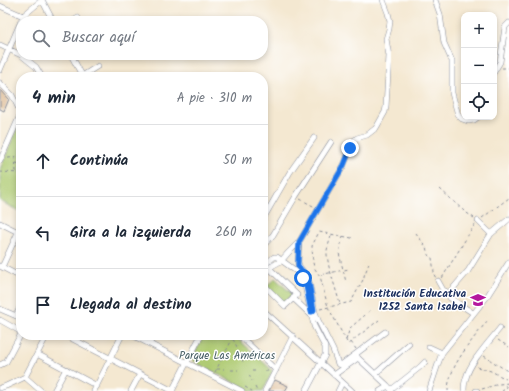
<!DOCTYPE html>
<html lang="es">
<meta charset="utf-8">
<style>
:root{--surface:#fff;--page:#f2f2f3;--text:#1f2937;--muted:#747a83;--line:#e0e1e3}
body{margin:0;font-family:Kalam,sans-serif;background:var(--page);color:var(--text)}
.controls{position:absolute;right:12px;top:12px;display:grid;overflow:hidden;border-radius:8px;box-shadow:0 2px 6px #0003}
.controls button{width:36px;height:36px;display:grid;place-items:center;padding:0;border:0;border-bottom:1px solid var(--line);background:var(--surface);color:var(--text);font:20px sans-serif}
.stop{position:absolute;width:12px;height:12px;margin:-9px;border:3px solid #1a73e8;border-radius:50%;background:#fff}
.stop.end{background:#1a73e8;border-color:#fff;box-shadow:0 1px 4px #0008}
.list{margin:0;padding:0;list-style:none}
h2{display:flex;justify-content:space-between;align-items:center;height:52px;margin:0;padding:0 16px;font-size:17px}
h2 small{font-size:13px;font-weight:400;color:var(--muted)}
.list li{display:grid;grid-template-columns:26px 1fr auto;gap:12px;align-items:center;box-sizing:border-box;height:72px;padding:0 16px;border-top:1px solid var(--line)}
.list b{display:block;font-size:15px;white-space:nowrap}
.list em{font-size:13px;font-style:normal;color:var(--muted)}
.icon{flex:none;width:22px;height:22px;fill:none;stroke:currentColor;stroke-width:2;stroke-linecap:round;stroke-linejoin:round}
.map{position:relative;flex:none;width:509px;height:391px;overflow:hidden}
.search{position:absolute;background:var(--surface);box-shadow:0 2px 6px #0003;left:16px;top:16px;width:252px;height:44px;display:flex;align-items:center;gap:10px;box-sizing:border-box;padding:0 14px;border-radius:16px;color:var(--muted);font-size:15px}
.panel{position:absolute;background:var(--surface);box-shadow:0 2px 6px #0003;left:16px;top:72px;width:252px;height:268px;border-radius:16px}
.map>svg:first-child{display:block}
.green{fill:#afcb72;stroke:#657d68}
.building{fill:#d8b184}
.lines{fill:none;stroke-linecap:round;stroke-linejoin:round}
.minor-casing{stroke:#888c98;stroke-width:6}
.path{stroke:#888c98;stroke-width:1;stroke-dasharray:3 3;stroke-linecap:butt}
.minor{stroke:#fff;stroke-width:5}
.route{stroke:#1a73e8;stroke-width:5}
.labels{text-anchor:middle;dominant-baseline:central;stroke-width:3;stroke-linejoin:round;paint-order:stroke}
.poi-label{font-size:11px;font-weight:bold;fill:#1b2f5e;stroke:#fff;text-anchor:end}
.park-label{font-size:11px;fill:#475e64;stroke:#fff}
</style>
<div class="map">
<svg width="509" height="391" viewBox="0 0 509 391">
<rect width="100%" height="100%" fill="#fff"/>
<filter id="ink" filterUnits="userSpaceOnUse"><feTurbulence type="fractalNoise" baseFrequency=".025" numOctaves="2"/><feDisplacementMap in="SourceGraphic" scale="8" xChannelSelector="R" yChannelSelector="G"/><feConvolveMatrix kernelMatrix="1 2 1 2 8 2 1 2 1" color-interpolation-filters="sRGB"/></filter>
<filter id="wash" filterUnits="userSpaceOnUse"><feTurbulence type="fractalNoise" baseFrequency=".012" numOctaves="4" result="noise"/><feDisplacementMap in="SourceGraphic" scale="16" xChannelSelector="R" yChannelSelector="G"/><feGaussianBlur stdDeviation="0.9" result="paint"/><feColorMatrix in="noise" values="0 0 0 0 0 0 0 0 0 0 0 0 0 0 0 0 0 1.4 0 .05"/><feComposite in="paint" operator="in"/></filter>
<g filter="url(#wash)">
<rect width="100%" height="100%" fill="#f4e8d1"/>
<path class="green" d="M 19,124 L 21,124 L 21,212 L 0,201 L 0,169 Z
M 275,278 L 293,295 L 284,303 L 267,286 Z
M 204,335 L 234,335 L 273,371 L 263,391 L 250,391 L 193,361 L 192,359 Z"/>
<g id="blocks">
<path class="building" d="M 0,89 L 9,99 L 4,111 L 0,109 Z
M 275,380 L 288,386 L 285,391 L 269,391 Z"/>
</g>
</g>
<g filter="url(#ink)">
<use href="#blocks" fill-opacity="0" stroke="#888c98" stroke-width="1"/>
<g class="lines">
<g class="minor-casing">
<path id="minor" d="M 435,0 L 440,14 L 444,43 L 452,61 L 452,93 L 458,115 L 462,119 L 468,121 L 474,120 L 478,117
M 0,6 L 23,16
M 21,21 L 23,16 L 42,0 L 53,21
M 73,21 L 78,18
M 0,45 L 21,55
M 21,55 L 36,67 L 42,77
M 71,55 L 83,77
M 0,70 L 21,21
M 494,72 L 500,62 L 505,27 L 509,23
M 82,76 L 98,66
M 0,83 L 12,95 L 21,113
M 0,161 L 21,113
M 263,219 L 290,172 L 314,138
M 478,221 L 491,234
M 0,223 L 18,232
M 299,242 L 298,262 L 299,266 L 305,274 L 309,282 L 315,312 L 318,320 L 333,350 L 338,364 L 341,365 L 385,332
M 263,246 L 273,235 L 296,196 L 331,142
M 0,266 L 21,277
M 263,266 L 274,257 L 277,257 L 296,271 L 303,278 L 305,286 L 314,326 L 325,347 L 325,355 L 306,391
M 2,267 L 21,226
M 263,271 L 281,261 L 289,252 L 299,242 L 344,165 L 348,155 L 352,142 L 357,138 L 367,135 L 376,128 L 385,112 L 386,107 L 389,56 L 386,39 L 389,29 L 390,21 L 388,13 L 383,0
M 438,281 L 443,290 L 449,293
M 263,284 L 285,306 L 297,295 L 268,267
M 293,298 L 311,315
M 0,309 L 21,318
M 263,310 L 352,391
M 473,313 L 450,298 L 449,293 L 468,271 L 491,234 L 509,219
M 16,316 L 21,305
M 0,320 L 18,330 L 21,334 L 6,362 L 0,365
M 65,335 L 173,391
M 132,335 L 242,391
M 239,335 L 276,370
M 149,344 L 154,335
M 429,347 L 442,353
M 37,354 L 97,386
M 356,354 L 358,358 L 388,386 L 392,391
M 375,374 L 409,344
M 334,375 L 358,358
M 25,377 L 41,391
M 0,388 L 6,386 L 25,377 L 47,335
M 391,390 L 420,367 L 425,362
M 54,391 L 66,369
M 94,391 L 122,335
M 131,391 L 140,374
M 172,391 L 201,335
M 265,391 L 293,336
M 338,391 L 342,383
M 380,391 L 388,386
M 429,391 L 439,361 L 442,353 L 486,298 L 509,262
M 464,391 C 464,387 464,383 466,378 C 470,362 489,342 500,328
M 476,391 L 477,391"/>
</g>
<path class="path" d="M 502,68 L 509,68
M 15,157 L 16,172
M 8,158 L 21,157
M 16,163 L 21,164
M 0,172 L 21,173
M 440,189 L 464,211 L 474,218
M 300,199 L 315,207
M 482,218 L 509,198
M 416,233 L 426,247 L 428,255 L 432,258 L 434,272 L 433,273 L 436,278
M 331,236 L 327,250 L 327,255 L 329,267 L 340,304
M 343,236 L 339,253 L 346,282
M 352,238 L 319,232 L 312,246 L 313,263 L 315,269 L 320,276 L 328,307 L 348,344 L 379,320
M 321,275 L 324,274 L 349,269
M 442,278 L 475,224
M 320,309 L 351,302 L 364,278 L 364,276 L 370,261
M 233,339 L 237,347
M 346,340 L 350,328 L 371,310
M 498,340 L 509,347
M 351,342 L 356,349
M 240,353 L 243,362
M 484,356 L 509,372
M 477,367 L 491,371 L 506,379
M 217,369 L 224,369
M 231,370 L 238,370
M 252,371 L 258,371
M 265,371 L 270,371
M 215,372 L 234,336
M 249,375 L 252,381
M 245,387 L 252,391
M 255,387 L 257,391
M 482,389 L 499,384 L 509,383
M 448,391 C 448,366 473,340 487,321
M 502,391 L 507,388 L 505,385"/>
<use href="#minor" class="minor"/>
</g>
</g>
<g class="lines" filter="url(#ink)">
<path class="route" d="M 303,278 L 306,286 L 311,312 L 312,312 L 314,310 L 309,282 L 305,274 L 298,266 L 298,262 L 299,242 L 344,165 L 348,155 L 350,148"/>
</g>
<defs>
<g id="school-bare" transform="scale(1.2)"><path d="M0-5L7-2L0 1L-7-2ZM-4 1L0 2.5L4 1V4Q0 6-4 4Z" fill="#b5179e" stroke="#fff" stroke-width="2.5" paint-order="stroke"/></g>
</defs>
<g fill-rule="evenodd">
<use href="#school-bare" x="478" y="300"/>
</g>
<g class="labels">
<g class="poi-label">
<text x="466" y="294">Institución Educativa<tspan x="466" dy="13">1252 Santa Isabel</tspan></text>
</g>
<g class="park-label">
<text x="227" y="356">Parque Las Américas</text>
</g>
</g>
</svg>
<div class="controls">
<button>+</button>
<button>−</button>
<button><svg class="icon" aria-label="locate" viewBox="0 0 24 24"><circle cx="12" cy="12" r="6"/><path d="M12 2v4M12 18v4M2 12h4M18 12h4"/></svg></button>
</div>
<div class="stop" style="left:303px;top:278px"></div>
<div class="stop end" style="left:350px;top:148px"></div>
<div class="search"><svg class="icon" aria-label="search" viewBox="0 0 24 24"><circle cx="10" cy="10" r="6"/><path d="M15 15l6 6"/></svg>Buscar aquí</div>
<section class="panel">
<h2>4 min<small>A pie · 310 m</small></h2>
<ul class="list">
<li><svg class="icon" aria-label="ahead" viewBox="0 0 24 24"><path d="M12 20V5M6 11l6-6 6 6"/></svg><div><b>Continúa</b></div><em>50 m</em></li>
<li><svg class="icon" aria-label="left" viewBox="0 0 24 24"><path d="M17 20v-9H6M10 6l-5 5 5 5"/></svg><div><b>Gira a la izquierda</b></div><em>260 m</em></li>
<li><svg class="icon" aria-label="arrive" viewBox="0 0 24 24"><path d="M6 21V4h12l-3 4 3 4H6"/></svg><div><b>Llegada al destino</b></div></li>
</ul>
</section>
</div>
